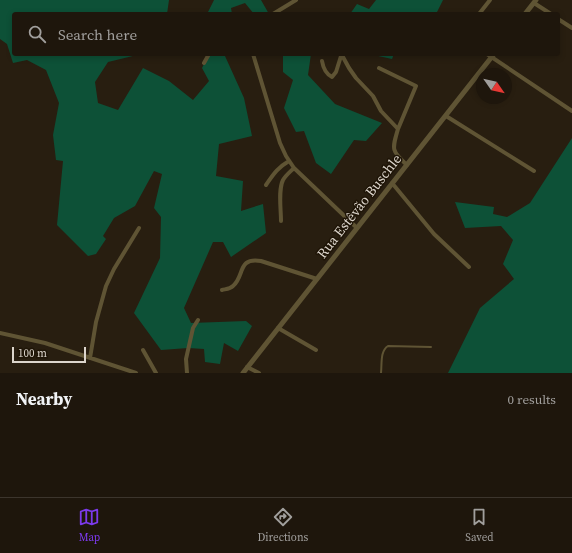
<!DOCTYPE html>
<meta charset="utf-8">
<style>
:root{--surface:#1e160c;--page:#261f15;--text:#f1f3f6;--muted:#a19f9d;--line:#3c352d;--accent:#7c3aed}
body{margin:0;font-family:"Source Serif 4",serif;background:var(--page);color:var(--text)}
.compass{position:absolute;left:476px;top:68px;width:36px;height:36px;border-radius:50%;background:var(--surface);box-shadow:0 2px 6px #0003;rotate:124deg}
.scale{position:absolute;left:12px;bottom:10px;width:74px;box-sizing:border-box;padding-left:4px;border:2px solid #dcd5cc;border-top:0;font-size:11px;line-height:14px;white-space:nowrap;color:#dcd5cc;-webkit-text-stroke:3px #1f1507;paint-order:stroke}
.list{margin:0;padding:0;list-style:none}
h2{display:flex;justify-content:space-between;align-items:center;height:52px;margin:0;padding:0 16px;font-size:17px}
h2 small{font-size:13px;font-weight:400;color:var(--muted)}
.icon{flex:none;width:22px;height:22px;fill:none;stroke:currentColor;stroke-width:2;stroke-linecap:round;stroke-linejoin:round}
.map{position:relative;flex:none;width:572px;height:373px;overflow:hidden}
.search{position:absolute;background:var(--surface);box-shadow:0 2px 6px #0003;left:12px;right:12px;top:12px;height:44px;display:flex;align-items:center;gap:10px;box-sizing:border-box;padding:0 14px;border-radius:4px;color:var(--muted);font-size:15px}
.sheet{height:124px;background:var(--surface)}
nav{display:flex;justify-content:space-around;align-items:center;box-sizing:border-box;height:56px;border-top:1px solid var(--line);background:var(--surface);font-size:11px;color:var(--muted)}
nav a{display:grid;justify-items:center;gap:2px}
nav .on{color:var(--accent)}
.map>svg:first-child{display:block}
.green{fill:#0d5137}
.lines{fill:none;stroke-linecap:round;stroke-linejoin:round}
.service{stroke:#5f5434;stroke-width:2}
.minor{stroke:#5f5434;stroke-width:4}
.tertiary{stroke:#5f5434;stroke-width:5}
.labels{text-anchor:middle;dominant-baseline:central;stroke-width:3;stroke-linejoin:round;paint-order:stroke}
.street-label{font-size:14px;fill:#dcd5cc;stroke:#1f1507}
</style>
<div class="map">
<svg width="572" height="373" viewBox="0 0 572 373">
<rect width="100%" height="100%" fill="#281e10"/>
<path class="green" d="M 0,0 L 169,0 L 167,14 L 14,14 L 14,54 L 137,54 L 137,55 L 108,62 L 95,82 L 98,103 L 118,110 L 143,68 L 169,81 L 193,100 L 209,81 L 202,68 L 209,54 L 223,54 L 225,56 L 244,98 L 252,136 L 219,144 L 216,176 L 243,181 L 241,211 L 263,204 L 266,233 L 231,257 L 223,242 L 213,242 L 184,308 L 191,323 L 246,321 L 252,326 L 238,351 L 224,343 L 220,364 L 205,362 L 204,349 L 188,348 L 161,350 L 134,313 L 160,258 L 161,217 L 154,208 L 162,174 L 154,171 L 135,206 L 114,218 L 103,236 L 106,239 L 96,254 L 88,256 L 57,225 L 63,161 L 56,160 L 53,135 L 59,103 L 46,70 L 27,60 L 13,63 L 7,44 L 0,39 Z
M 214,0 L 261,0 L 269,14 L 254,14 L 245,3 L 231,8 L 232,14 L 207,14 Z
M 376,0 L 443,0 L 436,14 L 350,14 L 357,4 L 369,9 Z
M 283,54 L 311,54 L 308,75 L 335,104 L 382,123 L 366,141 L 354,140 L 331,174 L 316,163 L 304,131 L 296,132 L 284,108 L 293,80 L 283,72 Z
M 369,54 L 394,54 L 392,59 Z
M 572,138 L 572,373 L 448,373 L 480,308 L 514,279 L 503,264 L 513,240 L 501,226 L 465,228 L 455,202 L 494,207 L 493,214 L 507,217 L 530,203 Z"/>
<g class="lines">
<path class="service" d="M 381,373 C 382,364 380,351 388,346 L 431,347"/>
<path class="minor" d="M 534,3 L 551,14
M 273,14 L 296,0
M 479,14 L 490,0
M 558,19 L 572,28
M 253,54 L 280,143 L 286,156 L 294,168 L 357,228
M 421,54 L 422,54
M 487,54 L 572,111
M 322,61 C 323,67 326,74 332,77 L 336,72 L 341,56 L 343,57 L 349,68 L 356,78 L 373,96 L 381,111 L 398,129 C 392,149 391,151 407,165
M 204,63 L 209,54
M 379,68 L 416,86 L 398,129
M 446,116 L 534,171
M 392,183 L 434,234 L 469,267
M 266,185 C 273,175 277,168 289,161
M 281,221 C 281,209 278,190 283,180 C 286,175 290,172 294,168
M 222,290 C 226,289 230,289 233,286 C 245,276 237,257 261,261 L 317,279
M 278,328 L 316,350
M 0,333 L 45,343 L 136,373
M 143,350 L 156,373
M 90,358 L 96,322 L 106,286 L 114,269 L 139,228
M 247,367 L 259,373
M 187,373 L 186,359 L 193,328 L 198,320"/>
<path class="tertiary" d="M 525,14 L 536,0
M 243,373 L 494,54"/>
</g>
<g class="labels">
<g class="street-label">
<text transform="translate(359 206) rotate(-52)">Rua Estêvão Buschle</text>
</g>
</g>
</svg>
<svg class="compass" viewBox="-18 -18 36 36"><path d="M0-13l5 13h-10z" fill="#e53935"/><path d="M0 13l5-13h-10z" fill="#a19f9d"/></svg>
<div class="scale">100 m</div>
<div class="search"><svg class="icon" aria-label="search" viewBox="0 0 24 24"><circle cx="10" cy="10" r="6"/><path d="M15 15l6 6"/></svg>Search here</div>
</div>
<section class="sheet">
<h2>Nearby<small>0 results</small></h2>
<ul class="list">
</ul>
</section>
<nav>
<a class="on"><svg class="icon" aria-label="map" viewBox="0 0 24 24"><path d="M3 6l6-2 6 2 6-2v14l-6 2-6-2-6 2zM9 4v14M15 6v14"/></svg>Map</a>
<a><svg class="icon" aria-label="directions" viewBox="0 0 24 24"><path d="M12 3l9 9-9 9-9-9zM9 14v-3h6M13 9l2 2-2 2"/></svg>Directions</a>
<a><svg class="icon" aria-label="saved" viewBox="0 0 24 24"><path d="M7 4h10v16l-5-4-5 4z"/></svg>Saved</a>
</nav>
